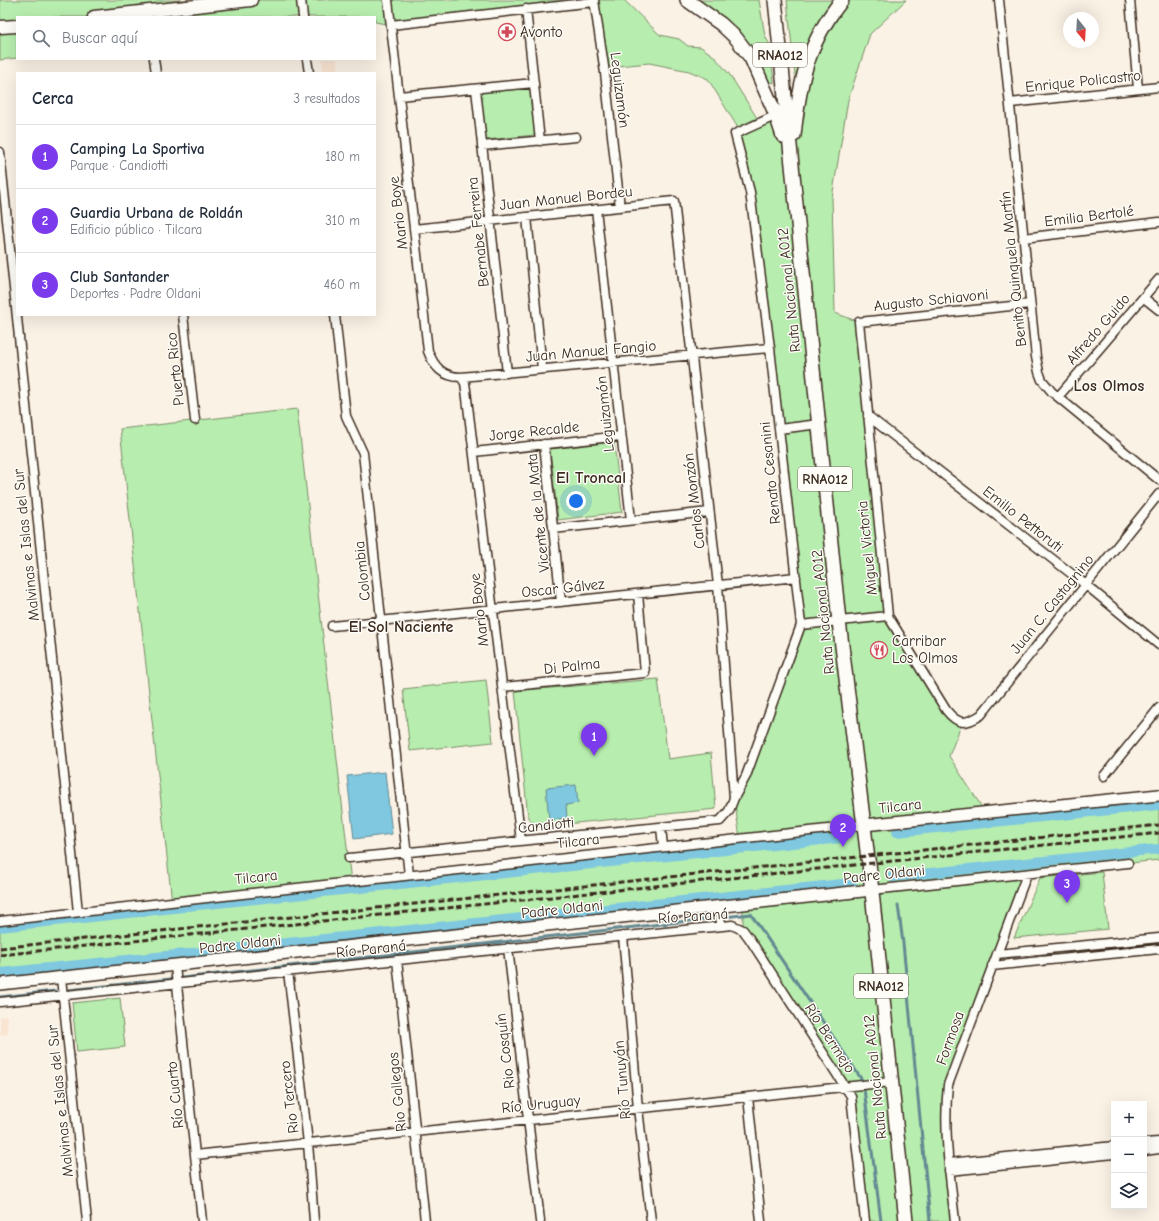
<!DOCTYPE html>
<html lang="es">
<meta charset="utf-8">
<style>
:root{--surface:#fff;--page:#f2f2f3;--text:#1f2937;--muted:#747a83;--line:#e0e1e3;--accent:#7c3aed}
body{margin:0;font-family:"Comic Neue",sans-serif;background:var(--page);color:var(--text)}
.controls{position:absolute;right:12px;bottom:12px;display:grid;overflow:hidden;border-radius:0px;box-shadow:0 4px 16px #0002}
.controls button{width:36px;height:36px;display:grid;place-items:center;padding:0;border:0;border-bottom:1px solid var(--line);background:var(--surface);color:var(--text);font:20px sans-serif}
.compass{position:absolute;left:1063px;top:12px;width:36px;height:36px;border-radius:50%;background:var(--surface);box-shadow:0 4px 16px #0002;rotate:162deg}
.you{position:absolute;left:576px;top:501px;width:14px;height:14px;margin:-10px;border:3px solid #fff;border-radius:50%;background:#1a73e8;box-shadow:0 0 0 6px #1a73e833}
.badge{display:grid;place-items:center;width:26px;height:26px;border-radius:50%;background:var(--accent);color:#fff;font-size:13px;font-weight:700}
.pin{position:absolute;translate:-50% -33px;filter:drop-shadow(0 1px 2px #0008)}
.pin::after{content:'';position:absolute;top:21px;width:14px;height:12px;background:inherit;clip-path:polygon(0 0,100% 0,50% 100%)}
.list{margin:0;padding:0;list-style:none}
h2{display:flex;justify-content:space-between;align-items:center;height:52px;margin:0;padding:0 16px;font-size:17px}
h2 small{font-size:13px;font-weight:400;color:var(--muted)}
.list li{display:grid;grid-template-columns:26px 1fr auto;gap:12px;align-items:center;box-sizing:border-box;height:64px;padding:0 16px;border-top:1px solid var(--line)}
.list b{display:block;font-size:15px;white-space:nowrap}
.list p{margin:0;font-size:13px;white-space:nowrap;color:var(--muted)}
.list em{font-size:13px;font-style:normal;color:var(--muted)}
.icon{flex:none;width:22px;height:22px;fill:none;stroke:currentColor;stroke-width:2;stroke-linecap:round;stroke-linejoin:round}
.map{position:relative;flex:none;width:1159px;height:1221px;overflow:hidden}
.search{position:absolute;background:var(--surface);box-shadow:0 4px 16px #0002;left:16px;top:16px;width:360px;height:44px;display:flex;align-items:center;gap:10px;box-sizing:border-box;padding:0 14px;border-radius:0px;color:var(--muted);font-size:15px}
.panel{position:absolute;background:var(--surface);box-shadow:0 4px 16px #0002;left:16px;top:72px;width:360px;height:244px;border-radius:0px}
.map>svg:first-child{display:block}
.built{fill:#f9e5d2}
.green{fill:#b7edae;stroke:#798c66}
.water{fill:#7fc8e0;stroke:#648992}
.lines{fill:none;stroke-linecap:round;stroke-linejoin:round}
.stream{stroke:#648992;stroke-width:3}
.canal{stroke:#7fc8e0;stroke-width:10}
.minor-casing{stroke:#3b2a1e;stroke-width:11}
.secondary-casing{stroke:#3b2a1e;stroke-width:14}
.primary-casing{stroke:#3b2a1e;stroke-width:15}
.trunk-casing{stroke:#3b2a1e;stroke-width:16}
.minor{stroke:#fdfcf7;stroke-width:8}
.secondary{stroke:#fdfcf7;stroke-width:11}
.primary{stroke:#fdfcf7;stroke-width:12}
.trunk{stroke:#fdfcf7;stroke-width:13}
.rail{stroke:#3b2a1e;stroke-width:3;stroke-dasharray:6 3;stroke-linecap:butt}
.labels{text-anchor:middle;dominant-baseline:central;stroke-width:3;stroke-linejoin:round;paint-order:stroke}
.shield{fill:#fdfcf7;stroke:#75695f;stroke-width:1}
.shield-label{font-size:14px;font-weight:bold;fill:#3b2a1e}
.poi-label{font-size:15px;fill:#3b2a1e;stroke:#fdfcf7;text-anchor:start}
.street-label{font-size:15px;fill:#3b2a1e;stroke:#fdfcf7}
.neighbourhood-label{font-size:16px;font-weight:bold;fill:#3b2a1e;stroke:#fdfcf7}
</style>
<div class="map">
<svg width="1159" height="1221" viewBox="0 0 1159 1221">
<rect width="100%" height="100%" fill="#fbf2e6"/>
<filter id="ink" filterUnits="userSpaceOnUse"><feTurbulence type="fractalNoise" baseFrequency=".025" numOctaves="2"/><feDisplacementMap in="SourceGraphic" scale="8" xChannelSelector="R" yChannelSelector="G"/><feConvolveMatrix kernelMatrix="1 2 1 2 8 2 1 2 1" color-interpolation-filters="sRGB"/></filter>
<g filter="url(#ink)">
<path class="built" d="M 322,59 L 337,59 L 338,73 L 323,73 Z
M 7,1016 L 8,1034 L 0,1035 L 0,1017 Z"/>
<path class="green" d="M 0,0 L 594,0 L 391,25 L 375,22 L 375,17 L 17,17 L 17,58 L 0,60 Z
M 598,0 L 624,0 L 660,35 L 679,39 L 688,46 L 701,47 L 714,56 L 730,75 L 757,118 L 738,128 L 708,79 L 689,71 L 649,63 L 609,67 Z
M 699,0 L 759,0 L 765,36 L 770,45 L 774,83 L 768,81 C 748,45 735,24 699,0 Z
M 787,0 L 837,0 L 798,78 L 795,75 Z
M 842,0 L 906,0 L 870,34 L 848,100 L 832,198 L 835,313 L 859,322 L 888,616 L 946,710 L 962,723 L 949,756 L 985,812 L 1159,795 L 1159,860 L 1027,874 L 948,1085 L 955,1221 L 865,1221 L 851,1096 L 743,930 L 743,904 L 0,984 L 0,921 L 172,902 L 120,429 L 297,409 L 351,882 L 740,838 L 734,798 L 801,625 L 750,192 L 735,134 L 797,104 L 802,78 Z
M 530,88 L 535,135 L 486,140 L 481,92 Z
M 614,442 L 622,512 L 558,520 L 550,449 Z
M 658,679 L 668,759 L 711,753 L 716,809 L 536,827 L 528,817 L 515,691 Z
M 486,680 L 493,742 L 410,751 L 403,689 Z
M 1102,872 L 1108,929 L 1014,938 L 1040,878 Z
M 120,998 L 125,1047 L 77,1052 L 72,1003 Z"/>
<path class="water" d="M 385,772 L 392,834 L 354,839 L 347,776 Z
M 576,785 L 578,803 L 566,805 L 567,818 L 549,820 L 546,788 Z"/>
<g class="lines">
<path class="stream" d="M 898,905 L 903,943 L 930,1221
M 724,917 L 751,914 L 862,1080
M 182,978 L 715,918
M 68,990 L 171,979
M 0,997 L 55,991
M 864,1089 L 881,1221"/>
<path class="canal" d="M 897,832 L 1159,805
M 892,877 L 1159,849
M 188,906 L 842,838
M 0,927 L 183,907
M 192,953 L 852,883
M 0,973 L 186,954"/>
<g class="minor-casing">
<path id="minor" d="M 301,0 L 303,17
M 388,0 L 428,351 C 434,367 443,377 461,377 L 770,348
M 594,0 L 605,73 L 620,207
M 999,0 L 1036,357 L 1039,372 L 1042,380 L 1052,392 L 1159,480
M 1130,0 L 1138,89
M 526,9 L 540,141
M 391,25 L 594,2
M 154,59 L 156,73
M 307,59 L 309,73
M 476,89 L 507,373
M 399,96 L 534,83
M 1010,103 L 1159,87
M 482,146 L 576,137
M 0,152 L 78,912
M 596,209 L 631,520
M 527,217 L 542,369
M 414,229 L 674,201 L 718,585 L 734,798
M 1023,238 L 1159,222
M 1144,298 L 1159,310
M 1030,304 L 859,322 L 888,616 L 946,710 C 958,725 965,725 981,715 L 1159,494
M 183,315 L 195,420
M 335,315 L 346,416 L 363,453 L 409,875
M 461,377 L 465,383 L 466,390 L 521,841
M 1058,397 L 1159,279
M 868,416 L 1086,585 L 1159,645
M 779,429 L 819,424
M 544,444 L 561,602
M 474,452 L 621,436
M 553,529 L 709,512
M 801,625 L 888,616
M 332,626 L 796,577
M 502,687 L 645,673 L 638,594
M 1104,776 L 1159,708
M 661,827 L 663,847
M 349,858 L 720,821 L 729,811 L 734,798 L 746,776 L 801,625 L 770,348 L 750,192 L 735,134 L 779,114
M 872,890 L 1128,863
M 717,907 L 722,926
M 0,921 L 864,825
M 623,936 L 638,1108 L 651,1221
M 508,948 L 540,1221
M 997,954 L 1159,938
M 397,960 L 425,1221
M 175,966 L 202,1221
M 992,966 L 1159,949
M 288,971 L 308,1143 L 314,1221
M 61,978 L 87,1221
M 0,1002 L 732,925 L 743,930 L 749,938 L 851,1096 L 865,1221
M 748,1097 L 761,1221
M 1144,1143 L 1159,1142
M 1144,1151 L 1159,1149
M 195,1155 L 891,1082
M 949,1163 L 1114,1146
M 949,1171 L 1114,1154
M 955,1221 C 950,1176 943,1129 948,1085 L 1027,874"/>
</g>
<g class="secondary-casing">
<path id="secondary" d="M 864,825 L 1159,795
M 0,984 L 872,890"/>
</g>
<g class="primary-casing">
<path id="primary" d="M 94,17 L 251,0
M 0,27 L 17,26"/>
</g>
<g class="trunk-casing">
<path id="trunk" d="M 687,0 L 721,24 L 736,38 L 751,58 L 776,115 L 783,136
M 775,0 L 839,621 L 868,859
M 794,135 C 800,81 807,43 842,0
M 869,863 L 906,1221"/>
</g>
<use href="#minor" class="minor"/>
<use href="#secondary" class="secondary"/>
<use href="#primary" class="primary"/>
<use href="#trunk" class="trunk"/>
<path class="rail" d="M 0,948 L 1159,825
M 0,955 L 1159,833"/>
</g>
</g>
<defs>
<g id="pharmacy-ring" transform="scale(0.9)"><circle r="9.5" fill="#fdfcf7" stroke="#d1495b" stroke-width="1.5"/><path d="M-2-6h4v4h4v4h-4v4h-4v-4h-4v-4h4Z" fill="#d1495b"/></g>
<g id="restaurant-ring" transform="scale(0.9)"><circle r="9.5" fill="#fdfcf7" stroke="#d1495b" stroke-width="1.5"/><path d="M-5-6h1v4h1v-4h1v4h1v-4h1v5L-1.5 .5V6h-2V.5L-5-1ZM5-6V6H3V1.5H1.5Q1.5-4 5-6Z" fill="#d1495b"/></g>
</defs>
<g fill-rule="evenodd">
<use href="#pharmacy-ring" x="507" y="32"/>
<use href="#restaurant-ring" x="879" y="650"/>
</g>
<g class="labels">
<g class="shield">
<rect x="753" y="43" width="54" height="24" rx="3"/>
<rect x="798" y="467" width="54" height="24" rx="3"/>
<rect x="854" y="974" width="54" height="24" rx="3"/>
</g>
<g class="shield-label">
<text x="780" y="55">RNA012</text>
<text x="825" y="479">RNA012</text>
<text x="881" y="986">RNA012</text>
</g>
<g class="poi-label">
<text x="520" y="32">Avonto</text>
<text x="892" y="641">Carribar<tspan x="892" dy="17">Los Olmos</tspan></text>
</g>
<g class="street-label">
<text transform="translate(1083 81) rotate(-6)">Enrique Policastro</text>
<text transform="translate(620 90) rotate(83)">Leguizamón</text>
<text transform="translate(566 198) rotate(-6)">Juan Manuel Bordeu</text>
<text transform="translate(398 213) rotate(-97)">Mario Boye</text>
<text transform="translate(1089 216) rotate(-7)">Emilia Bertolé</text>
<text transform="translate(478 232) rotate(-96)">Bernabe Ferreira</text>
<text transform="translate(1013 269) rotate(-96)">Benito Quinquela Martín</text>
<text transform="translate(789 290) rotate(-96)">Ruta Nacional A012</text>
<text transform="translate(931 300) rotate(-6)">Augusto Schiavoni</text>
<text transform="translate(1098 329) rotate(-49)">Alfredo Guido</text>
<text transform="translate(591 351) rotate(-5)">Juan Manuel Fangio</text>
<text transform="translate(175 369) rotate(-96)">Puerto Rico</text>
<text transform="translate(605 414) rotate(-96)">Leguizamón</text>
<text transform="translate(534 431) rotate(-6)">Jorge Recalde</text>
<text transform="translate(770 473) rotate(-96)">Renato Cesanini</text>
<text transform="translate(694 501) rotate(-97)">Carlos Monzón</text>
<text transform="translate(538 513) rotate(-96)">Vicente de la Mata</text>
<text transform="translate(1023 519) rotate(38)">Emilio Pettoruti</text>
<text transform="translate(26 545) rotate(-96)">Malvinas e Islas del Sur</text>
<text transform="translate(867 548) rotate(-96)">Miguel Victoria</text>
<text transform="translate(362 571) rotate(-96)">Colombia</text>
<text transform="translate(563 588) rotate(-6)">Oscar Gálvez</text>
<text transform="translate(1052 604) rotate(-51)">Juan C. Castagnino</text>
<text transform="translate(479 610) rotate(-97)">Mario Boye</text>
<text transform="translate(823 612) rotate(-96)">Ruta Nacional A012</text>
<text transform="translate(572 666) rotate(-6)">Di Palma</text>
<text transform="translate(900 806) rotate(-6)">Tilcara</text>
<text transform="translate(546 825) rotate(-6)">Candiotti</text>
<text transform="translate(578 841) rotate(-6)">Tilcara</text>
<text transform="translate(884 874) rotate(-6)">Padre Oldani</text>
<text transform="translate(256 877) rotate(-6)">Tilcara</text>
<text transform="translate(562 909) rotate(-6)">Padre Oldani</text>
<text transform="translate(693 916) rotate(-4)">Río Paraná</text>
<text transform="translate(240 944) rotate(-6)">Padre Oldani</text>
<text transform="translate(371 949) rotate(-6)">Río Paraná</text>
<text transform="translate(830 1038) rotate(57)">Río Bermejo</text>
<text transform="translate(950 1038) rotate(-70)">Formosa</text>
<text transform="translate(505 1051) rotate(-97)">Rio Cosquín</text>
<text transform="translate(875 1077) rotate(-96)">Ruta Nacional A012</text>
<text transform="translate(622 1080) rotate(-95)">Río Tunuyán</text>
<text transform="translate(397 1092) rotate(-96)">Rio Gallegos</text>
<text transform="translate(175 1095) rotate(-96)">Río Cuarto</text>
<text transform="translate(289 1097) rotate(-97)">Rio Tercero</text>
<text transform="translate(60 1101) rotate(-96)">Malvinas e Islas del Sur</text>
<text transform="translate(541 1104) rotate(-6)">Río Uruguay</text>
</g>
<g class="neighbourhood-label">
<text x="1109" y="386">Los Olmos</text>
<text x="591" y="478">El Troncal</text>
<text x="401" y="627">El Sol Naciente</text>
</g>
</g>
</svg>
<div class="controls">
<button>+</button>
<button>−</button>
<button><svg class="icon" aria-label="layers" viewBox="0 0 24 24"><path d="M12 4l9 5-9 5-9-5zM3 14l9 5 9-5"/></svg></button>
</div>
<svg class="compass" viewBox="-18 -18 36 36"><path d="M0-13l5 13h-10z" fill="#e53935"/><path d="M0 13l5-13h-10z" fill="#747a83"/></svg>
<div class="you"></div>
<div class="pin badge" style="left:594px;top:756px">1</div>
<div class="pin badge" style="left:843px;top:847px">2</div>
<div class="pin badge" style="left:1067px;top:903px">3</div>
<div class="search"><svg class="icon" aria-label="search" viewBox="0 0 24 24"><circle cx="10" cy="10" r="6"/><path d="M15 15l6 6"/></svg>Buscar aquí</div>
<section class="panel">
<h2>Cerca<small>3 resultados</small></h2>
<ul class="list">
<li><span class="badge">1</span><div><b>Camping La Sportiva</b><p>Parque · Candiotti</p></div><em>180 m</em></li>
<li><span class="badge">2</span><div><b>Guardia Urbana de Roldán</b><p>Edificio público · Tilcara</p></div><em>310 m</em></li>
<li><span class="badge">3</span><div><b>Club Santander</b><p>Deportes · Padre Oldani</p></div><em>460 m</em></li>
</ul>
</section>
</div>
